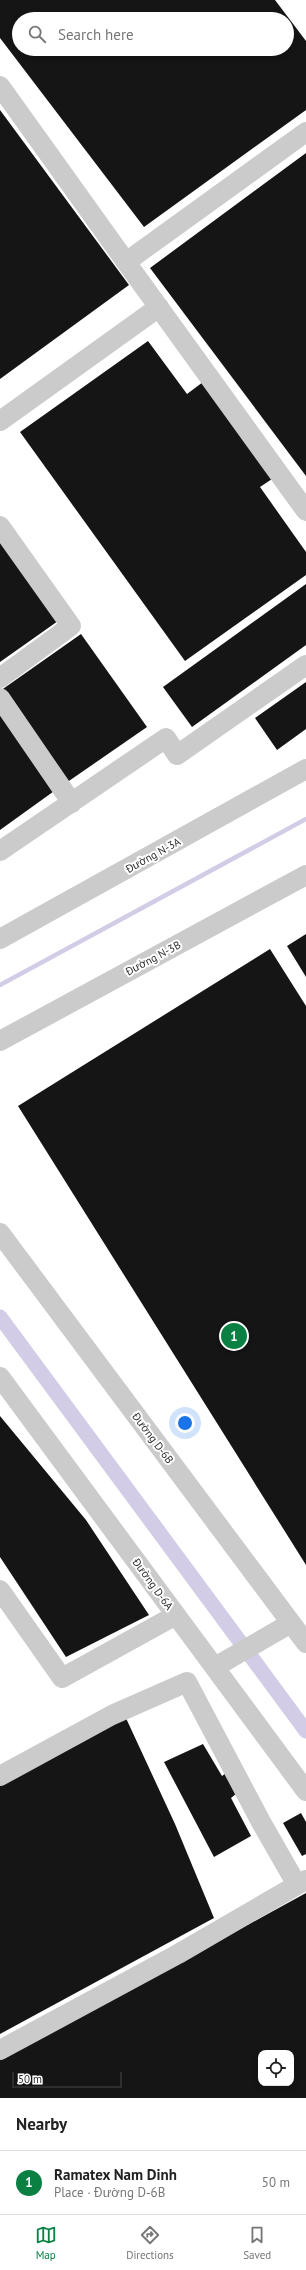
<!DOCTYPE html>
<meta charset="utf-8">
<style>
:root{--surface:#fff;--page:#f2f2f2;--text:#222;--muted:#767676;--line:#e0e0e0;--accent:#0b8043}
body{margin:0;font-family:"PT Sans",sans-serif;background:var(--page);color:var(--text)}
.controls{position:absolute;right:12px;bottom:12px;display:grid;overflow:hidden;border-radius:8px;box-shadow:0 2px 6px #0003}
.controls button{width:36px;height:36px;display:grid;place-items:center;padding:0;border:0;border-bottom:1px solid var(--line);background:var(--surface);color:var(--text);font:20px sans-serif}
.scale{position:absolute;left:12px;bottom:10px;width:110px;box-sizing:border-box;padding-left:4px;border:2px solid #2e2e2e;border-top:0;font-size:11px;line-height:14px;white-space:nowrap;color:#2e2e2e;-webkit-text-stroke:3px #fff;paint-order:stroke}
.you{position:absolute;left:185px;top:1423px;width:14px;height:14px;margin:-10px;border:3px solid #fff;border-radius:50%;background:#1a73e8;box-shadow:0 0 0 6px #1a73e833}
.badge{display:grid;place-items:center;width:26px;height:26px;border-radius:50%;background:var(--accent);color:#fff;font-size:13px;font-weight:700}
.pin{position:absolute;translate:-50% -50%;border:2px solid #fff;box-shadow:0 1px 4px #0006}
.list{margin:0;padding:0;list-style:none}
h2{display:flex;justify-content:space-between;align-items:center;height:52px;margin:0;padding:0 16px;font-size:17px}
h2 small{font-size:13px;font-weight:400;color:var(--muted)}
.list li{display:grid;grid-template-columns:26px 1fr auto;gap:12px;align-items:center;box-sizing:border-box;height:64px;padding:0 16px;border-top:1px solid var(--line)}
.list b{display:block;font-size:15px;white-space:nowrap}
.list p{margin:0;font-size:13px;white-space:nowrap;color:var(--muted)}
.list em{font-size:13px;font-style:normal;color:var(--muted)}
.icon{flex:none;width:22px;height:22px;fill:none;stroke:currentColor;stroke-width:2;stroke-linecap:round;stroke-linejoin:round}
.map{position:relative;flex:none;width:306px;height:2098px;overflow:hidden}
.search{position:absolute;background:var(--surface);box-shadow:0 2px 6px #0003;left:12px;right:12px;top:12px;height:44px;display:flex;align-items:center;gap:10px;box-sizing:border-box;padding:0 14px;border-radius:22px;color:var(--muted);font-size:15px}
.sheet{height:116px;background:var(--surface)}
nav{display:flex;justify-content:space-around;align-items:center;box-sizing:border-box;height:56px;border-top:1px solid var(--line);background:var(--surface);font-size:11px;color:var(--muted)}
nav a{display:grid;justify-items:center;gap:2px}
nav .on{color:var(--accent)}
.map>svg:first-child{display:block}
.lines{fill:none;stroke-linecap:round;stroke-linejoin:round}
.stream{stroke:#d3cce7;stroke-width:4.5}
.canal{stroke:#d3cce7;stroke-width:15}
.building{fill:#151515;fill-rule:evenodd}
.minor{stroke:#cbcbcb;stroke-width:20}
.labels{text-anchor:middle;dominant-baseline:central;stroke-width:4;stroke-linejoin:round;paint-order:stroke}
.street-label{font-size:11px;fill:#2e2e2e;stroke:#fff}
</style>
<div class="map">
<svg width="306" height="2098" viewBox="0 0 306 2098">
<rect width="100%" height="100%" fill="#fff"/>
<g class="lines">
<path class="stream" d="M 0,985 L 306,819"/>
<path class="canal" d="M 0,1317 L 306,1731"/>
</g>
<path class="building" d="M 0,0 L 275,0 L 306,41 L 306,110 L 144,227 L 0,38 ZM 19,19 L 287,19 L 287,49 L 19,49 Z
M 0,110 L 129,285 L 0,379 Z
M 306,153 L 306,476 L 150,268 Z
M 148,341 L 187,394 L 203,382 L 272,479 L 260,487 L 306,552 L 306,575 L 185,661 L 20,432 Z
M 0,540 L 58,621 L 0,662 Z
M 306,584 L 306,645 L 192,727 L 163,687 Z
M 81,634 L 147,727 L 66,783 L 0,691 Z
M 306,682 L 306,729 L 277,750 L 255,718 Z
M 0,709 L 57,789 L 0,830 Z
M 306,934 L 306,977 L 287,946 Z
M 270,949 L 306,1006 L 306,1565 L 18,1106 Z
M 0,1416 L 86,1520 L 149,1615 L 66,1657 L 0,1557 Z
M 125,1716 L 175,1824 L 214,1918 L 0,2034 L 0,1785 Z
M 203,1744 L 222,1776 L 226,1773 L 237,1793 L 231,1798 L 251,1836 L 214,1857 L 164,1762 Z
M 301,1813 L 306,1822 L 306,1854 L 302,1856 L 283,1823 Z
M 306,1893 L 306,2098 L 0,2098 L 0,2060 ZM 261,2053 L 291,2053 L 291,2083 L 261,2083 Z"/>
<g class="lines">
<path class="minor" d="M 0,86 L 126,262 L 306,132
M 126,262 L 306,511
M 0,421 L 159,307
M 0,526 L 71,626 L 0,678
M 0,698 L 72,803
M 0,851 L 166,738 L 177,755 L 306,665
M 0,939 L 306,769
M 0,1041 L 306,875
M 0,1233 L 306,1643
M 0,1377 L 306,1791
M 0,1590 L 62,1678 L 176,1615
M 215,1667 L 291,1623
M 0,1776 L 112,1715 L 187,1682 L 261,1822 L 297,1885 L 306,1880
M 0,2050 L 178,1954 L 297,1885"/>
</g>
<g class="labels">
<g class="street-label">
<text transform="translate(153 855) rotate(-29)">Đường N-3A</text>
<text transform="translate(153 958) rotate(-28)">Đường N-3B</text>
<text transform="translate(153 1438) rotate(53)">Đường D-6B</text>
<text transform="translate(153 1584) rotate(54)">Đường D-6A</text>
</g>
</g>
</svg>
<div class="controls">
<button><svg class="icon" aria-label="locate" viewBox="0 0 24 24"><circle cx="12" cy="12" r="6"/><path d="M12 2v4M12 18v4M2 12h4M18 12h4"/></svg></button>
</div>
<div class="scale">50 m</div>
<div class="you"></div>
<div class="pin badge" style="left:234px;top:1336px">1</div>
<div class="search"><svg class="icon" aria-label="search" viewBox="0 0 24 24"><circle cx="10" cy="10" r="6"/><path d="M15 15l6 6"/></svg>Search here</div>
</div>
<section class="sheet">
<h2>Nearby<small></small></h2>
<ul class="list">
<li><span class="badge">1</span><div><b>Ramatex Nam Dinh</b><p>Place · Đường D-6B</p></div><em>50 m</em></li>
</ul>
</section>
<nav>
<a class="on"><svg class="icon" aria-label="map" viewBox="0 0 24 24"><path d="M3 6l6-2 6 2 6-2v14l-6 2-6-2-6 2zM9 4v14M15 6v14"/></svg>Map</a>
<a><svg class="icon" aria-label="directions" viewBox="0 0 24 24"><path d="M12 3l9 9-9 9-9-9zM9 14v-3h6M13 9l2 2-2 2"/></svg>Directions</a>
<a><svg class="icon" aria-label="saved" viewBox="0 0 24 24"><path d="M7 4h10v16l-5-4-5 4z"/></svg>Saved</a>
</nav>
